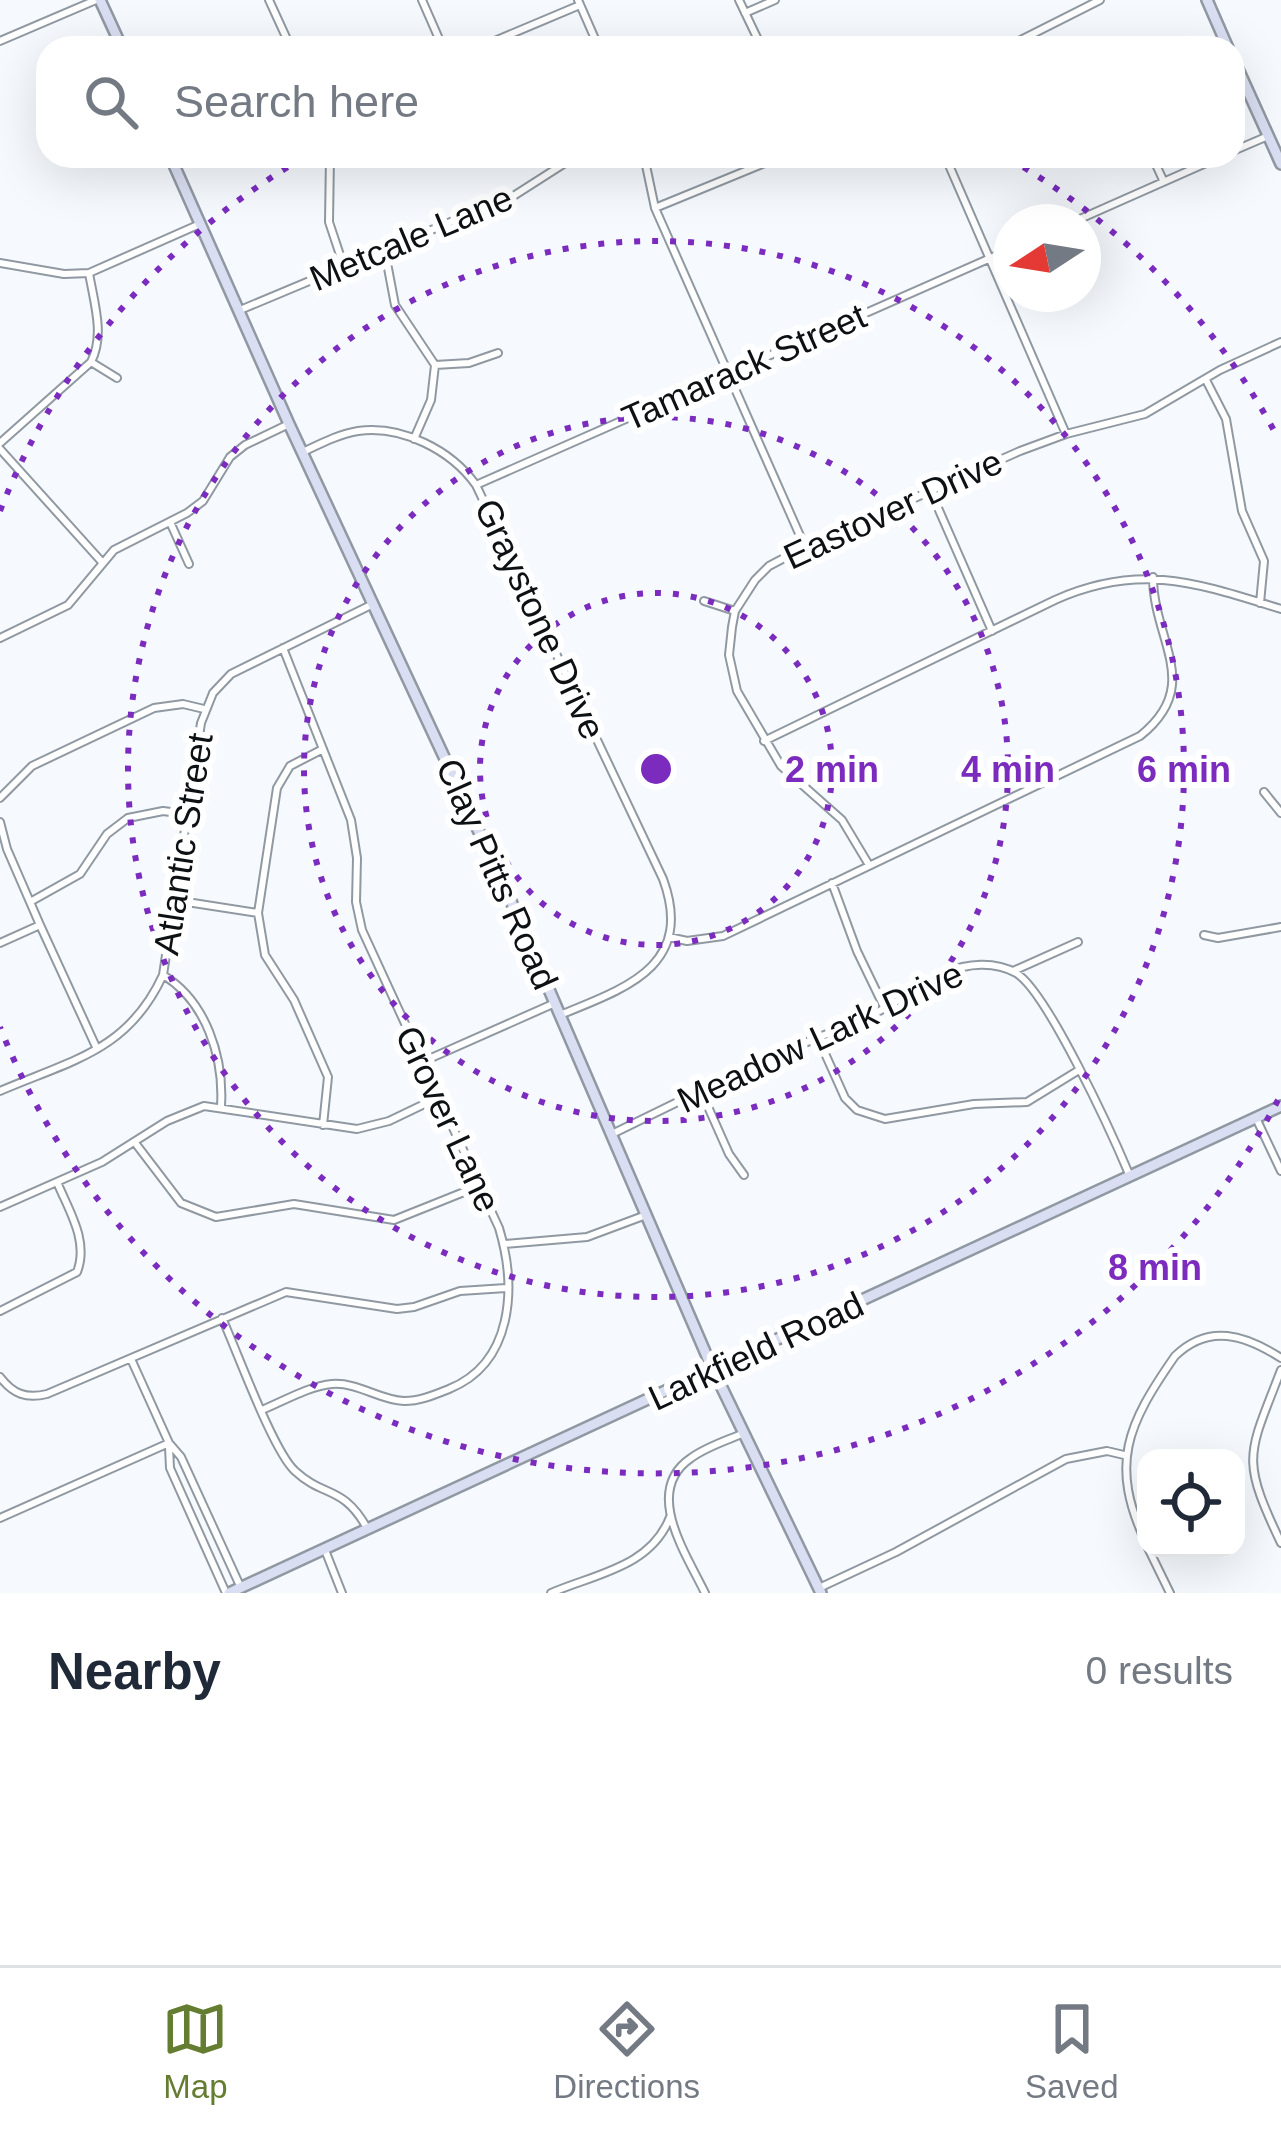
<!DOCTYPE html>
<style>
:root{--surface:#fff;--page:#f2f2f3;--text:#1f2937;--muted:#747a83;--line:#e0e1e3;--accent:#647d31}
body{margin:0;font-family:Arial,sans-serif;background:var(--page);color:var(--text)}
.controls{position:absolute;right:36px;bottom:36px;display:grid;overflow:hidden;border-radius:24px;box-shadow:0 12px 48px #0002}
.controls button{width:108px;height:108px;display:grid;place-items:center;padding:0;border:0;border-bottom:3px solid var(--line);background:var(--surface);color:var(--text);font:60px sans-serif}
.compass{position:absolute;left:993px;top:204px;width:108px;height:108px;border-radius:50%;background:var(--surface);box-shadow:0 12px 48px #0002;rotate:258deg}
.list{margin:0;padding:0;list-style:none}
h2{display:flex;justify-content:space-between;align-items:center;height:156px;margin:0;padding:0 48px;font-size:51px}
h2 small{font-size:39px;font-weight:400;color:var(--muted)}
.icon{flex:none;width:66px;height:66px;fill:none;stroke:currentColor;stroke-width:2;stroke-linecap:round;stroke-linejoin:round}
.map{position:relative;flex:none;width:1281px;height:1593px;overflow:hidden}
.search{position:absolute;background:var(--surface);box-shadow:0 12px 48px #0002;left:36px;right:36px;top:36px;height:132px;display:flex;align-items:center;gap:30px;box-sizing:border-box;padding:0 42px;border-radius:36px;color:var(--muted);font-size:45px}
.sheet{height:372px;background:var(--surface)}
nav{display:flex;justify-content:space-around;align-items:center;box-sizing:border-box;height:168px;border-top:3px solid var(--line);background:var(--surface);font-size:33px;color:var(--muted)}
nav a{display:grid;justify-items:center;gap:6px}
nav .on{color:var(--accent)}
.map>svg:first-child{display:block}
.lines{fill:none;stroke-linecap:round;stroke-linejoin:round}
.street-casing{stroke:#9099a2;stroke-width:10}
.secondary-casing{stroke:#9099a2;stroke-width:14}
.street{stroke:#fff;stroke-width:6}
.secondary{stroke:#dadef2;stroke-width:9}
.ring{fill:none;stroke:#7b2cbf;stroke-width:6;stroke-dasharray:6 12}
.labels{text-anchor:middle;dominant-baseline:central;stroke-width:12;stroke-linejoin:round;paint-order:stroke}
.street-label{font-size:36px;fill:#0d1114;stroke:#fff}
.centre{fill:#7b2cbf;stroke:#fff;stroke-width:6}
.ring-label{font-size:36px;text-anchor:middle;font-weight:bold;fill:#7b2cbf;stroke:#fff;stroke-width:12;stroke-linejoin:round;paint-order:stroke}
</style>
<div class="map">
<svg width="1281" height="1593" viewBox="0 0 1281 1593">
<rect width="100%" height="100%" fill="#f6fafe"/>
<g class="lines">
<g class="street-casing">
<path id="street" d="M 269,0 L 291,48
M 422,0 L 443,48
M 578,0 L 599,48
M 739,0 L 762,48
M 745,13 L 775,0
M 0,41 L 96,0
M 478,48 L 580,5
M 1005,48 L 1100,0
M 1233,151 L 1268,136
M 330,156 L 329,222 L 343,264
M 644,156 L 655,208 L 805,547
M 945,156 L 1066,434
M 1152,156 L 1163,180
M 655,208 L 782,156
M 1073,222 L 1222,156
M 384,247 L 395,305 L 435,365 L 431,400 L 414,439
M 0,263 L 64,274 L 89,273 L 200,224
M 240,310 L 515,195 L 576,156
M 91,362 L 117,378
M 435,365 L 469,363 L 498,353
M 1206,380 L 1226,419 L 1242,511 L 1264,561 L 1260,603
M 0,443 L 91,362 C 105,335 94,303 89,273
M 0,449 L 101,561
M 303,452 C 320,444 339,434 358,431 C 402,425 451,450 476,485 L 663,879 C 695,966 626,988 560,1015
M 476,485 L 1011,249
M 931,492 L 992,631
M 170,522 L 189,564
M 704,601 L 735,611
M 0,638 L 68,605 L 114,550 L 187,513 L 203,501 L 230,457 L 245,445 L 289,424
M 764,741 L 1055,600 C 1140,562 1197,583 1281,609
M 323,749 L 290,766 L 277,788 L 258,913 L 265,955 L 294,1000 L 328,1077 L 323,1125
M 1264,792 L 1281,813
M 0,798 L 32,766 L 154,708 L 183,704 L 204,709
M 0,822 L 7,849 L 40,925 L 97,1049
M 869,865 L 842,820 L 781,766 L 737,691 L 729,655 L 732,627 L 735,611 L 755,580 L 769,566 L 805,547 L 1020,451 L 1066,434 L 1145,414 L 1220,370 L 1281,342
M 832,883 L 857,951 L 885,1009
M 174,900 L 258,913
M 30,902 L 80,874 L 107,834 L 128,818 L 163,811 L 186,814
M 1204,935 L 1218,938 L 1281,927
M 669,937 L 687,941 L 723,936 L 1140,736 C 1204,685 1153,641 1153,577
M 0,943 L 40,925
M 1013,971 L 1078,942
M 163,975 C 206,1001 224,1057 221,1106
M 818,1038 L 845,1098 L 857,1110 L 885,1119 L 974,1104 L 1027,1102 L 1079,1070
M 422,1062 L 555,1003
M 0,1091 C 72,1060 128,1051 163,975 L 201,723 L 213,693 L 231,674 L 373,604
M 701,1091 L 729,1154 L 744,1175
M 1256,1118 L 1281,1171
M 612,1134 L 770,1057 L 869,1017 L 945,973 C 967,963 995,961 1016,973 C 1047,991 1113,1136 1129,1174
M 136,1144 L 181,1203 L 216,1217 L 294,1204 L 394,1220 L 479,1186
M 0,1207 L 102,1162 L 167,1121 L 204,1106 L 357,1129 L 389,1121 L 437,1098
M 504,1244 L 587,1237 L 646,1215
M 0,1311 L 77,1272 C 89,1241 69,1211 57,1182
M 222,1318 C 237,1351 273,1451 295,1471 C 324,1498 343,1485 367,1528
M 131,1359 L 169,1443 L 181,1457 L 241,1588
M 1281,1370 C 1248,1456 1240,1457 1281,1543
M 0,1377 C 13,1394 26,1399 47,1394 L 286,1292 L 397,1309 L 414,1307 L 460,1291 L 506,1288
M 262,1410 C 284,1401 309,1386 332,1384 C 358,1382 379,1400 404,1401 C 420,1401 434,1395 449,1389 C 513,1363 517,1288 499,1228 L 362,930 L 356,902 L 357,858 L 351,820 L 283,648
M 169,1447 L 170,1468 L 226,1593
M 0,1518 L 169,1443
M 1146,1543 C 1109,1464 1127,1425 1175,1356 C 1209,1323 1245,1335 1281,1358
M 1148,1548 L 1170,1593
M 325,1550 L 342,1593
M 819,1588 L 896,1552 L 1066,1459 L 1107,1451 L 1124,1455
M 551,1593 C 595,1574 651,1567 670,1517
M 705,1593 C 687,1555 642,1491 691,1458 C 706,1447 725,1441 742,1434"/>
</g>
<g class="secondary-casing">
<path id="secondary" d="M 100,0 L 122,48
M 1207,0 L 1228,48
M 1233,58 L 1281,164
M 170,156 L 289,424 L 507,892 L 709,1361 L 821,1593
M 229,1593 L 1281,1106"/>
</g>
<use href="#street" class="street"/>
<use href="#secondary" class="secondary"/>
</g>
<g class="ring">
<circle cx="656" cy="769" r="176"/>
<circle cx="656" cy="769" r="352"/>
<circle cx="656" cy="769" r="528"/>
<path d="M1278 1100A705 705 0 0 1 0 1027M0 511A705 705 0 0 1 303 158M1008 158A705 705 0 0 1 1278 438"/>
</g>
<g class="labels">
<g class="street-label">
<text transform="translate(411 238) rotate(-23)">Metcale Lane</text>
<text transform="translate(744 367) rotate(-24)">Tamarack Street</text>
<text transform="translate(893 509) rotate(-25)">Eastover Drive</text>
<text transform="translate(540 619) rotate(65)">Graystone Drive</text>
<text transform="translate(183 844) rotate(-81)">Atlantic Street</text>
<text transform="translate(497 874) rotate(66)">Clay Pitts Road</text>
<text transform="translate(820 1037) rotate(-25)">Meadow Lark Drive</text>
<text transform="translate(448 1119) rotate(65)">Grover Lane</text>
<text transform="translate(756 1351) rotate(-25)">Larkfield Road</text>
</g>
</g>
<circle cx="656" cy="769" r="18" class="centre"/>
<g class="ring-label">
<text x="832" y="782">2 min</text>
<text x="1008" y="782">4 min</text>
<text x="1184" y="782">6 min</text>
<text x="1155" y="1280">8 min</text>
</g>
</svg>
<div class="controls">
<button><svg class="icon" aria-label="locate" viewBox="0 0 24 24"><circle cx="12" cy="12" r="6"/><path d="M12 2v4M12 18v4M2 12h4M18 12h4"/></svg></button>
</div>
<svg class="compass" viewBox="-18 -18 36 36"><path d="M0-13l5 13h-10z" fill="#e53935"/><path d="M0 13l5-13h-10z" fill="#747a83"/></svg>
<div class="search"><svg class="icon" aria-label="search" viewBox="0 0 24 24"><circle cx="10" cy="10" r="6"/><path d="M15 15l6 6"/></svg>Search here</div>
</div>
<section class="sheet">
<h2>Nearby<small>0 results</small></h2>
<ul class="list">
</ul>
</section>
<nav>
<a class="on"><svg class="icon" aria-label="map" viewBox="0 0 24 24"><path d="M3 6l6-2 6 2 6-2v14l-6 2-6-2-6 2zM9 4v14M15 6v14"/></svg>Map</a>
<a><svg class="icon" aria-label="directions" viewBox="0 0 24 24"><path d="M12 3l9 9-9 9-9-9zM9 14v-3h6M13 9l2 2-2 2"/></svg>Directions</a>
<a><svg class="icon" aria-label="saved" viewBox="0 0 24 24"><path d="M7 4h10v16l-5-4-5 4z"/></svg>Saved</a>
</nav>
